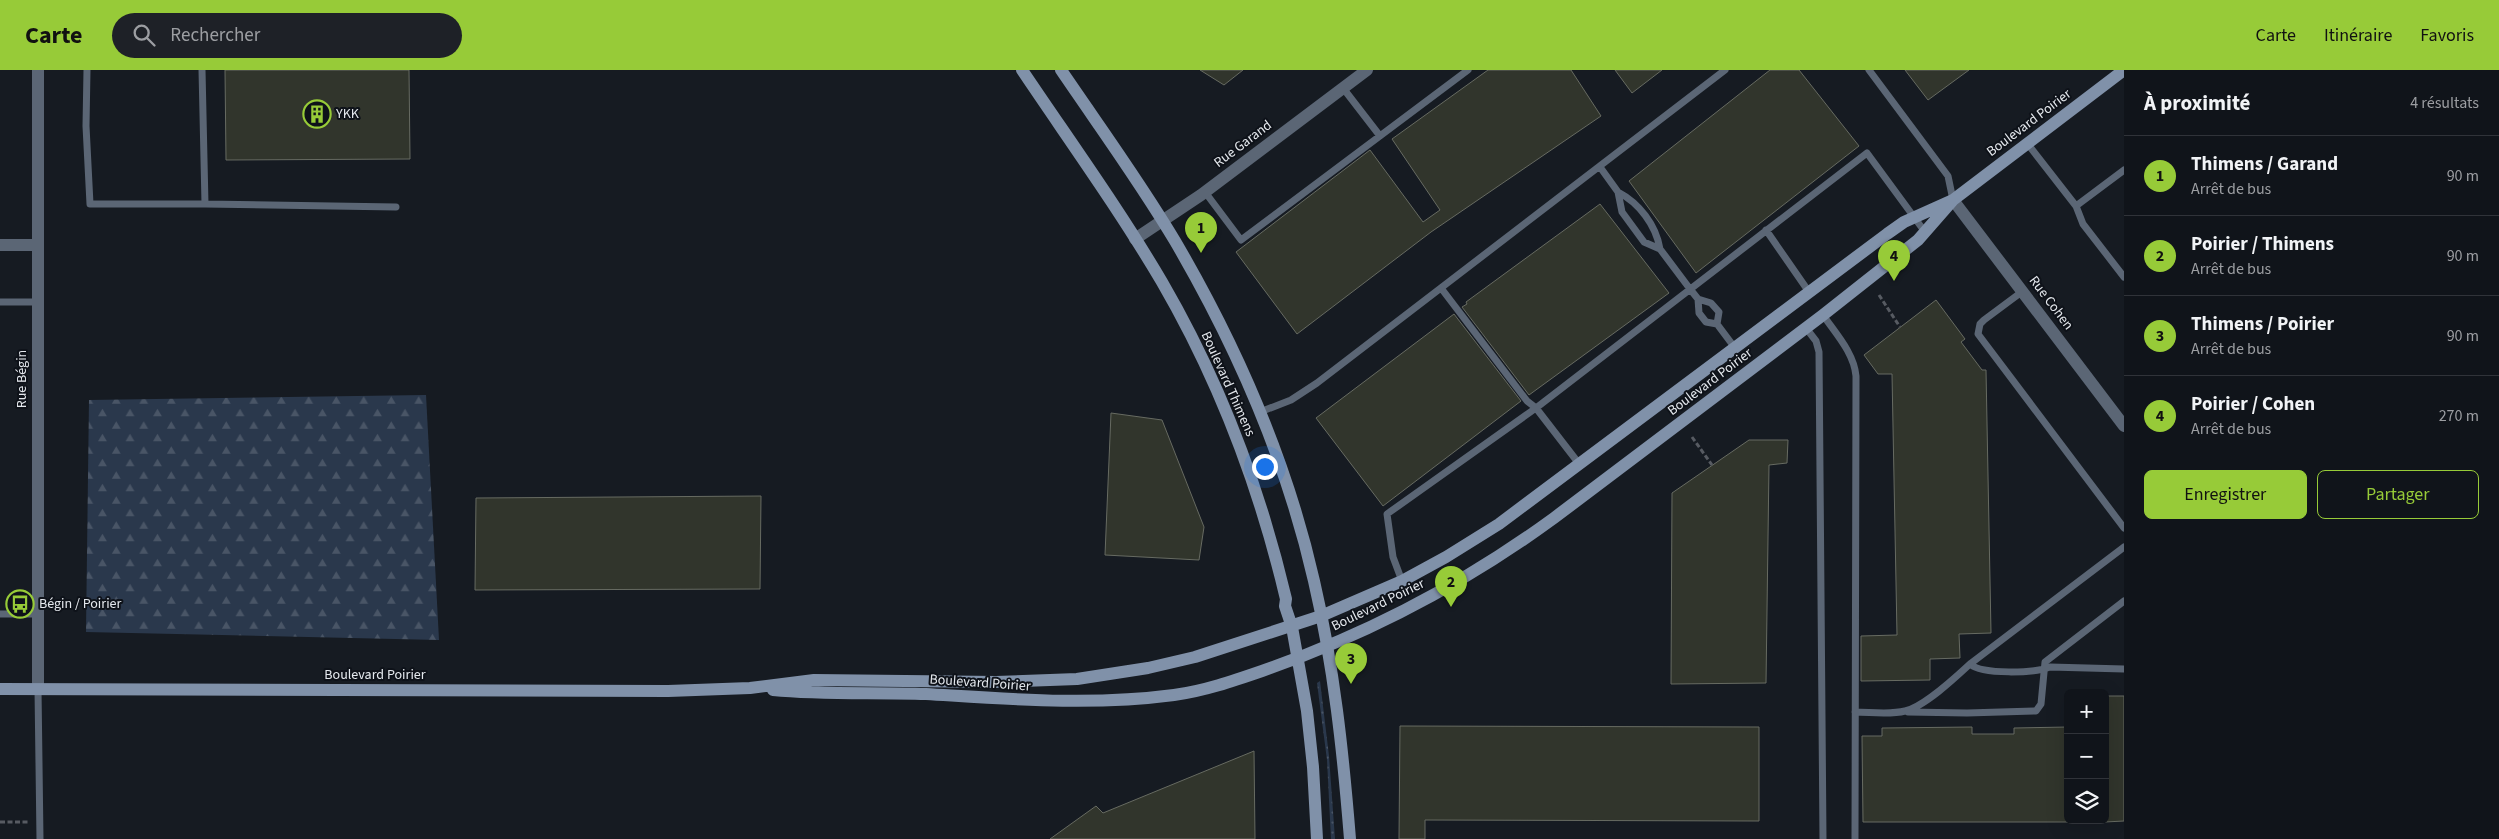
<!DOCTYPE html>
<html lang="fr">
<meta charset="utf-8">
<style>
:root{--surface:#10141a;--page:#1e2127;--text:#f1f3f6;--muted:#9c9ea2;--line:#303339;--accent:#97cb38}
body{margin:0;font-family:"Source Sans 3",sans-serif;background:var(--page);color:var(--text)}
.controls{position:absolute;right:15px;bottom:15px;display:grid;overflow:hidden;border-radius:8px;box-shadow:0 5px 20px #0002}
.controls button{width:45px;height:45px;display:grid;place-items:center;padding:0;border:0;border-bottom:1px solid var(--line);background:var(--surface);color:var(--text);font:25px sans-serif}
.you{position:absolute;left:1264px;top:396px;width:18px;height:18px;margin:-12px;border:4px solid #fff;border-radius:50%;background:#1a73e8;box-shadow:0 0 0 8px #1a73e833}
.badge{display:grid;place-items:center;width:32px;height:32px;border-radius:50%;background:var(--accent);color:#111;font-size:16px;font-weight:700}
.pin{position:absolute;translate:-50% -41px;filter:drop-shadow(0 1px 2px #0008)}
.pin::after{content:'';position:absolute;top:26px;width:18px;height:15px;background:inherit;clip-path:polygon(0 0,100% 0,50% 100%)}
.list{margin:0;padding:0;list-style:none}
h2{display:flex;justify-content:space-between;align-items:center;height:65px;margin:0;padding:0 20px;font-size:21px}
h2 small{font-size:16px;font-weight:400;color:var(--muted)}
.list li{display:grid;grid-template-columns:32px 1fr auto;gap:15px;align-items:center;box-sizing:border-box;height:80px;padding:0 20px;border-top:1px solid var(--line)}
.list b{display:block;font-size:19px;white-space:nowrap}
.list p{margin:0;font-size:16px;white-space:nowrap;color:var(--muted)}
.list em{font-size:16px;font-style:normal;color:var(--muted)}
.actions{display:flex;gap:10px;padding:15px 20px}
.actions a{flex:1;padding:11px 0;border:1px solid var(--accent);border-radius:8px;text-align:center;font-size:18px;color:var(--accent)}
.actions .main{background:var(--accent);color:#111}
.icon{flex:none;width:28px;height:28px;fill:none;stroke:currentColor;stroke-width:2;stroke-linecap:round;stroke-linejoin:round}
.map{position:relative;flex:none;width:2124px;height:769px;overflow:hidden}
header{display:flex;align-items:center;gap:30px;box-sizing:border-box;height:70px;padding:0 25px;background:var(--accent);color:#111}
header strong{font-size:24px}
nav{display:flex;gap:28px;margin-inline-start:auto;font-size:18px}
.search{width:350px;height:45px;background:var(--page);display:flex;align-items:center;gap:12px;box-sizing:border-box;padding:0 18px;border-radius:28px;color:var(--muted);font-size:19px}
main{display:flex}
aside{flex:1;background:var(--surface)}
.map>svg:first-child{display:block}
.grass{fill:url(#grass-dots)}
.forest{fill:url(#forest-firs)}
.building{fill:#31352c;stroke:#676b62}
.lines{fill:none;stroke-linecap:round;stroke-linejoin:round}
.path{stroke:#575b62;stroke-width:3;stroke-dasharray:5 2.5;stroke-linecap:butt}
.lane{stroke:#5b6675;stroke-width:7}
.street{stroke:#5b6675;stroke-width:12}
.secondary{stroke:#8091a9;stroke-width:12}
.labels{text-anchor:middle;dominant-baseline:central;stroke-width:4;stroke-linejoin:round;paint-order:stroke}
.poi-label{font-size:14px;fill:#e5e9ee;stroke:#0e1219;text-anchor:start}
.street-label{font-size:14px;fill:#e5e9ee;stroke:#0e1219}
</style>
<header>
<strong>Carte</strong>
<div class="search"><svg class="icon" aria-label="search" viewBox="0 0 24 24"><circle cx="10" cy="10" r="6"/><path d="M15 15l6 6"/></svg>Rechercher</div>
<nav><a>Carte</a><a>Itinéraire</a><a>Favoris</a></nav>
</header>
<main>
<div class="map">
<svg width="2124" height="769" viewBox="0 0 2124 769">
<defs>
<pattern id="grass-dots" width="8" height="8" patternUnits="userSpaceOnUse" patternTransform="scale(1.25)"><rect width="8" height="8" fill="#2a384c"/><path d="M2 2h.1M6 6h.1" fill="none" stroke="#495566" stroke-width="1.8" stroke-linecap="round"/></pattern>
<pattern id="forest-firs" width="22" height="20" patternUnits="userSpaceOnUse" patternTransform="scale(1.25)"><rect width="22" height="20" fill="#2a384c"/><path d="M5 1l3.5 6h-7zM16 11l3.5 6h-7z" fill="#495566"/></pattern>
</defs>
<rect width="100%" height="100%" fill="#161b22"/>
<path class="grass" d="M 1320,611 L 1329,686 L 1335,769 L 1331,769 L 1327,690 L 1317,613 Z"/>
<path class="forest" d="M 426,325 L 439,570 L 86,562 L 89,330 Z"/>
<path class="building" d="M 225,0 L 409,0 L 410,89 L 226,90 Z
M 1200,0 L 1243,0 L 1224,15 Z
M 1488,0 L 1571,0 L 1601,46 L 1431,162 L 1297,264 L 1236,182 L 1370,80 L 1423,152 L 1440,140 L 1392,69 Z
M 1615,0 L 1662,0 L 1632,23 Z
M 1770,0 L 1799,0 L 1859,76 L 1696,203 L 1629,111 Z
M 1905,0 L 1969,0 L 1928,30 Z
M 1600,134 L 1669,223 L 1529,325 L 1462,237 L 1467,234 L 1466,232 Z
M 1936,230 L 1965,269 L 1961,272 L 1982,300 L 1986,300 L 1991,563 L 1959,564 L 1960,588 L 1930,589 L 1930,610 L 1861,611 L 1861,566 L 1897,565 L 1892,304 L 1878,304 L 1864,285 Z
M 1454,244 L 1521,331 L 1383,436 L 1316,348 Z
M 1111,343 L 1162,350 L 1204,457 L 1199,490 L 1105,485 Z
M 1749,370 L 1788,370 L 1787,393 L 1769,395 L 1766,613 L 1671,614 L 1672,423 Z
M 761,426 L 760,519 L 475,520 L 476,428 Z
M 2105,626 L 2124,626 L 2124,751 L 2105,752 Z
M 1400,656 L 1759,657 L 1759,751 L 1425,750 L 1425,769 L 1399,769 Z
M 1972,657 L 1972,664 L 2014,664 L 2014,658 L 2068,657 L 2068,752 L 1863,752 L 1862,666 L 1882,666 L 1882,658 Z
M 1254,681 L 1255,769 L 1050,769 L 1096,736 L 1103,743 Z"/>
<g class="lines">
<path class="path" d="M 1879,225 L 1900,257
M 1692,367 L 1712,395
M 0,752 L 29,752"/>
<path class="lane" d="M 87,0 L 86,56 L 90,134 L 205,134 L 202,0
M 1869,0 L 1948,106 L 1953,130
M 1343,18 L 1380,66
M 2027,73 L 2076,136 L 2083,154 L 2124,207
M 1600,97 L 1618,122
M 1205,122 L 1241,170 L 1468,0
M 205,134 L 396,137
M 2076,136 L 2124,100
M 1766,160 L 1809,222
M 1660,179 C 1656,155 1639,133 1618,122 L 1622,142 L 1644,172 L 1660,179 L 1690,219 L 1698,229 L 1699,243 L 1706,252 L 1717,254 L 1719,242 L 1711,233 L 1698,229
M 1441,218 L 1527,331 L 1536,338 L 1580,395
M 2023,221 L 1984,250 L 1980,254 L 1978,264 L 2124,458
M 0,232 L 37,232
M 1823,245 C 1836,264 1854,283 1856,306 L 1855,769
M 1717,254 L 1735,278
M 1806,258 L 1816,271 L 1819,282 L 1823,769
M 1260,342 L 1291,330 L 1317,313 L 1725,0
M 1402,511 L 1393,487 L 1387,444 L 1536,338 L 1867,83 L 1925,162
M 0,544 L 38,544
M 1970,594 C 1982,605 2035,603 2050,597 L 2124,599
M 38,619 L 40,769
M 1855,642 C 1870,642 1890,645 1905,641 C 1924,637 1956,607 1970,594 L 2124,477
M 1908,642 L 1967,643 L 2036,641 L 2041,634 L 2045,592 L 2124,531"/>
<path class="street" d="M 38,0 L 38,619
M 1953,130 L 2124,356
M 1135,169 L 1201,125 L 1367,0
M 0,175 L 37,175"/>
<path class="secondary" d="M 1022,0 C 1069,70 1119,139 1162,212 C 1219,310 1260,419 1286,529 L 1285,536 L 1292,557 L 1307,641 L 1313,697 L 1317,769
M 1061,0 C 1099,56 1140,112 1175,171 C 1237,277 1287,392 1314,511 C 1334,597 1343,682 1350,769
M 0,619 L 668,621 L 750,618 L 814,610 L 996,612 L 1077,609 L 1148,598 L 1195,587 L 1321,546 L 1402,511 L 1446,487 L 1499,454 L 1887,164 L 1904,152 L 1953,130
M 773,620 C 824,625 875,622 926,624 C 1009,629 1091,636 1174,625 C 1204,621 1233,611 1262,601 C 1366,565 1465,513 1554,448 L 1823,245 L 1918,170 L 1953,130 L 2124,0"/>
</g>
<defs>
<g id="building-ring" transform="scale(1.4375)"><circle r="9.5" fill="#0e1219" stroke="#97cb38" stroke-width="1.5"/><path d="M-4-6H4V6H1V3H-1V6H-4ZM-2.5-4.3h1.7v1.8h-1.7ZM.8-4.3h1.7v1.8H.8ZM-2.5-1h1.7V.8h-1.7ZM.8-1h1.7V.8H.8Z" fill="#97cb38"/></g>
<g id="bus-ring" transform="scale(1.4375)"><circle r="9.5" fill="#0e1219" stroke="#97cb38" stroke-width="1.5"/><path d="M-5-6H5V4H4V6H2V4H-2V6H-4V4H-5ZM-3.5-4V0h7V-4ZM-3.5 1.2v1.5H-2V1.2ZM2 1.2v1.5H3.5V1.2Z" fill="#97cb38"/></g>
</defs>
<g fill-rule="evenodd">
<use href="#building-ring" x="317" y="44"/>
<use href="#bus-ring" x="20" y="534"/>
</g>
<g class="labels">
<g class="poi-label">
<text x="336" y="44">YKK</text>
<text x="39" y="534">Bégin / Poirier</text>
</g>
<g class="street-label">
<text transform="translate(2029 53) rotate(-37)">Boulevard Poirier</text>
<text transform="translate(1243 74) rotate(-37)">Rue Garand</text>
<text transform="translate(2051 233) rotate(53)">Rue Cohen</text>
<text transform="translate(22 309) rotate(-90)">Rue Bégin</text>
<text transform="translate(1710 312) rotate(-37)">Boulevard Poirier</text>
<text transform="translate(1228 314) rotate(66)">Boulevard Thimens</text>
<text transform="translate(1378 535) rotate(-26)">Boulevard Poirier</text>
<text x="375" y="605">Boulevard Poirier</text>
<text transform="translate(980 613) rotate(4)">Boulevard Poirier</text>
</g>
</g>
</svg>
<div class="controls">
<button>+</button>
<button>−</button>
<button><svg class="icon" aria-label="layers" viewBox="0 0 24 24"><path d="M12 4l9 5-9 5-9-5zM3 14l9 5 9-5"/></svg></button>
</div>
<div class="you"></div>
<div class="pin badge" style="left:1201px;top:183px">1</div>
<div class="pin badge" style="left:1451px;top:537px">2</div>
<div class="pin badge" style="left:1351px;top:614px">3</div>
<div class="pin badge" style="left:1894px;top:211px">4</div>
</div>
<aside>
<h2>À proximité<small>4 résultats</small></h2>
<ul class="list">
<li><span class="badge">1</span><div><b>Thimens / Garand</b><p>Arrêt de bus</p></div><em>90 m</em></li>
<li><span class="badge">2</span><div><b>Poirier / Thimens</b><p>Arrêt de bus</p></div><em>90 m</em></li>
<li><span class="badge">3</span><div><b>Thimens / Poirier</b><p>Arrêt de bus</p></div><em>90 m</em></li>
<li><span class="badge">4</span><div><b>Poirier / Cohen</b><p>Arrêt de bus</p></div><em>270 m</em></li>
</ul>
<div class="actions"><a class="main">Enregistrer</a><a>Partager</a></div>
</aside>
</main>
